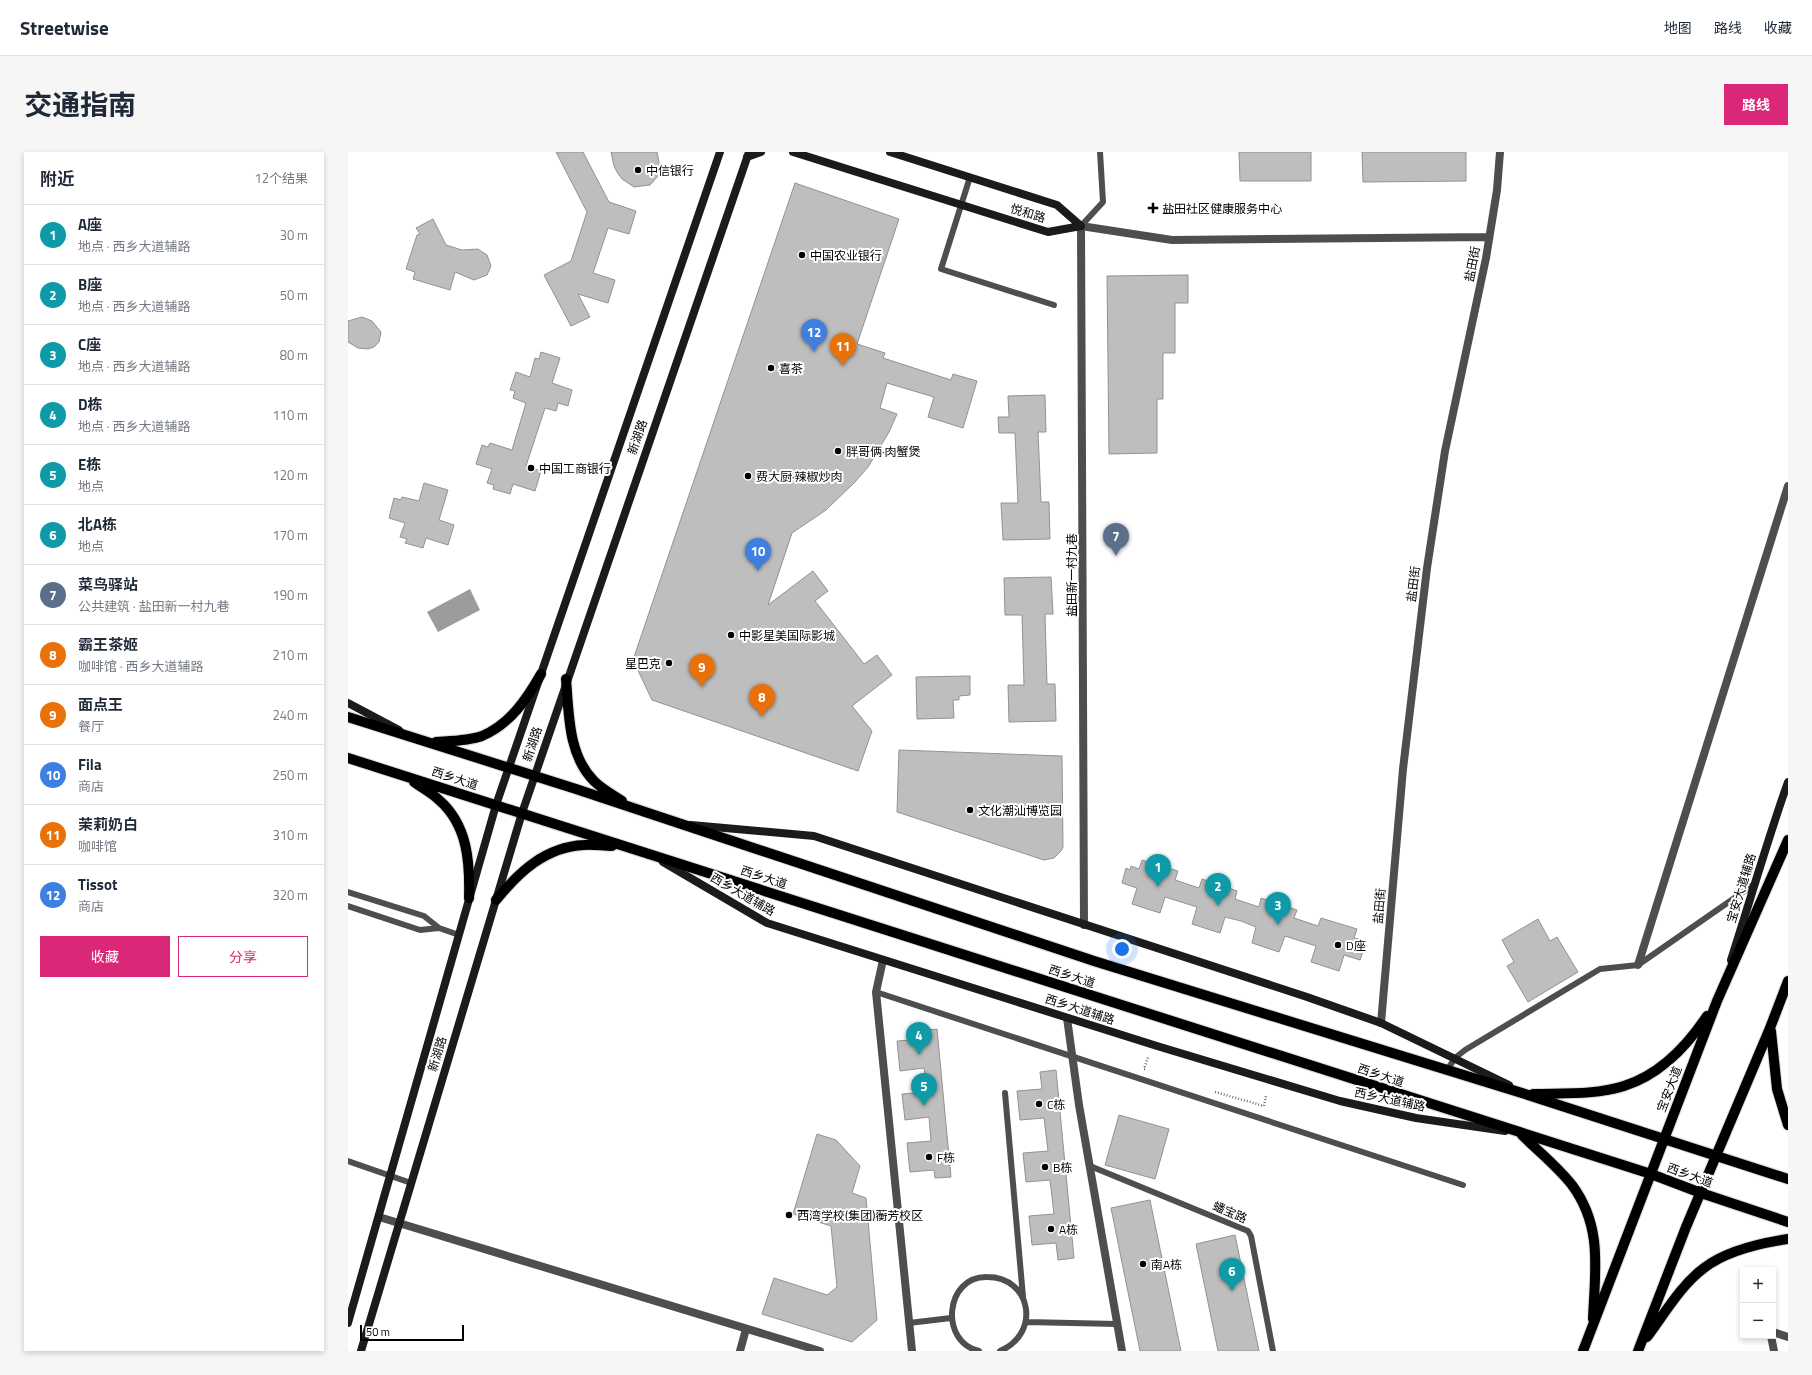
<!DOCTYPE html>
<html lang="zh">
<meta charset="utf-8">
<style>
:root{--surface:#fff;--page:#f6f6f7;--text:#1f2937;--muted:#747a83;--line:#e0e1e3;--accent:#db2777}
body{margin:0;font-family:"Titillium Web","Noto Sans SC",sans-serif;background:var(--page);color:var(--text)}
.controls{position:absolute;right:12px;bottom:12px;display:grid;overflow:hidden;border-radius:0px;box-shadow:0 2px 6px #0003}
.controls button{width:36px;height:36px;display:grid;place-items:center;padding:0;border:0;border-bottom:1px solid var(--line);background:var(--surface);color:var(--text);font:20px sans-serif}
.scale{position:absolute;left:12px;bottom:10px;width:104px;box-sizing:border-box;padding-left:4px;border:2px solid #000;border-top:0;font-size:11px;line-height:14px;white-space:nowrap;color:#000;-webkit-text-stroke:3px #fff;paint-order:stroke}
.you{position:absolute;left:774px;top:797px;width:14px;height:14px;margin:-10px;border:3px solid #fff;border-radius:50%;background:#1a73e8;box-shadow:0 0 0 6px #1a73e833}
.badge{display:grid;place-items:center;width:26px;height:26px;border-radius:50%;background:var(--accent);color:#fff;font-size:13px;font-weight:700}
.pin{position:absolute;translate:-50% -33px;filter:drop-shadow(0 1px 2px #0008)}
.pin::after{content:'';position:absolute;top:21px;width:14px;height:12px;background:inherit;clip-path:polygon(0 0,100% 0,50% 100%)}
.list{margin:0;padding:0;list-style:none}
h2{display:flex;justify-content:space-between;align-items:center;height:52px;margin:0;padding:0 16px;font-size:17px}
h2 small{font-size:13px;font-weight:400;color:var(--muted)}
.list li{display:grid;grid-template-columns:26px 1fr auto;gap:12px;align-items:center;box-sizing:border-box;height:60px;padding:0 16px;border-top:1px solid var(--line)}
.list b{display:block;font-size:15px;white-space:nowrap}
.list p{margin:0;font-size:13px;white-space:nowrap;color:var(--muted)}
.list em{font-size:13px;font-style:normal;color:var(--muted)}
.actions{display:flex;gap:8px;padding:12px 16px}
.actions a{flex:1;padding:9px 0;border:1px solid var(--accent);border-radius:0px;text-align:center;font-size:14px;color:var(--accent)}
.actions .main{background:var(--accent);color:#fff}
.map{position:relative;flex:none;width:1440px;height:1199px;overflow:hidden;border-radius:0px}
header{display:flex;align-items:center;gap:24px;box-sizing:border-box;height:56px;padding:0 20px;background:var(--surface);border-bottom:1px solid var(--line)}
header strong{font-size:19px}
nav{display:flex;gap:22px;margin-inline-start:auto;font-size:14px}
.intro{display:flex;align-items:center;justify-content:space-between;box-sizing:border-box;height:96px;padding:0 24px}
h1{margin:0;font-size:28px}
.button{padding:10px 18px;border-radius:0px;background:var(--accent);color:#fff;font-size:14px;font-weight:700}
main{display:flex;gap:24px;padding:0 24px}
aside{flex:1;background:var(--surface);border-radius:0px;box-shadow:0 2px 6px #0003}
.map>svg:first-child{display:block}
.water{fill:#9c9c9c}
.building{fill:#bebebe;stroke:#929292}
.lines{fill:none;stroke-linecap:round;stroke-linejoin:round}
.primary-casing{stroke:#dbdbdb;stroke-width:12}
.path{stroke:#707070;stroke-width:2.5;stroke-dasharray:1 2;stroke-linecap:butt}
.lane{stroke:#4e4e4e;stroke-width:6}
.street{stroke:#4e4e4e;stroke-width:8}
.secondary{stroke:#1b1b1b;stroke-width:8}
.primary{stroke:#000;stroke-width:10}
.poi-dot{fill:#000;stroke:#fff;stroke-width:1.5}
.labels{text-anchor:middle;dominant-baseline:central;stroke-width:4;stroke-linejoin:round;paint-order:stroke}
.poi-label{font-size:12px;fill:#000;stroke:#fff;text-anchor:start}
.street-label{font-size:12px;fill:#000;stroke:#fff}
</style>
<header>
<strong>Streetwise</strong>
<nav><a>地图</a><a>路线</a><a>收藏</a></nav>
</header>
<div class="intro"><h1>交通指南</h1><a class="button">路线</a></div>
<main>
<aside>
<h2>附近<small>12个结果</small></h2>
<ul class="list">
<li><span class="badge" style="background:#0f9aa8">1</span><div><b>A座</b><p>地点 · 西乡大道辅路</p></div><em>30 m</em></li>
<li><span class="badge" style="background:#0f9aa8">2</span><div><b>B座</b><p>地点 · 西乡大道辅路</p></div><em>50 m</em></li>
<li><span class="badge" style="background:#0f9aa8">3</span><div><b>C座</b><p>地点 · 西乡大道辅路</p></div><em>80 m</em></li>
<li><span class="badge" style="background:#0f9aa8">4</span><div><b>D栋</b><p>地点 · 西乡大道辅路</p></div><em>110 m</em></li>
<li><span class="badge" style="background:#0f9aa8">5</span><div><b>E栋</b><p>地点</p></div><em>120 m</em></li>
<li><span class="badge" style="background:#0f9aa8">6</span><div><b>北A栋</b><p>地点</p></div><em>170 m</em></li>
<li><span class="badge" style="background:#5c6f8a">7</span><div><b>菜鸟驿站</b><p>公共建筑 · 盐田新一村九巷</p></div><em>190 m</em></li>
<li><span class="badge" style="background:#e8710a">8</span><div><b>霸王茶姬</b><p>咖啡馆 · 西乡大道辅路</p></div><em>210 m</em></li>
<li><span class="badge" style="background:#e8710a">9</span><div><b>面点王</b><p>餐厅</p></div><em>240 m</em></li>
<li><span class="badge" style="background:#3f7fe0">10</span><div><b>Fila</b><p>商店</p></div><em>250 m</em></li>
<li><span class="badge" style="background:#e8710a">11</span><div><b>茉莉奶白</b><p>咖啡馆</p></div><em>310 m</em></li>
<li><span class="badge" style="background:#3f7fe0">12</span><div><b>Tissot</b><p>商店</p></div><em>320 m</em></li>
</ul>
<div class="actions"><a class="main">收藏</a><a>分享</a></div>
</aside>
<div class="map">
<svg width="1440" height="1199" viewBox="0 0 1440 1199">
<rect width="100%" height="100%" fill="#fff"/>
<path class="water" d="M 122,437 L 132,458 L 90,480 L 79,460 Z"/>
<path class="building" d="M 208,0 L 235,0 L 261,50 L 288,59 L 281,82 L 260,76 L 245,121 L 267,128 L 260,151 L 230,142 L 242,165 L 223,174 L 196,123 L 223,109 L 239,60 Z
M 263,0 L 309,0 L 312,16 L 310,24 L 302,33 L 286,35 L 274,27 L 269,20 L 266,14 Z
M 891,0 L 963,0 L 963,29 L 892,29 Z
M 1014,0 L 1118,0 L 1118,29 L 1015,30 Z
M 447,31 L 551,67 L 509,192 L 537,201 L 535,206 L 603,228 L 605,222 L 629,229 L 615,276 L 580,265 L 586,245 L 539,231 L 532,256 L 549,262 L 541,280 L 520,315 L 507,330 L 478,358 L 444,381 L 420,453 L 465,419 L 480,439 L 467,449 L 492,481 L 516,512 L 529,503 L 544,523 L 504,554 L 524,579 L 510,619 L 304,548 L 285,508 Z
M 85,67 L 98,93 L 114,98 L 130,97 L 139,103 L 143,114 L 139,123 L 126,128 L 107,120 L 102,138 L 65,127 L 67,120 L 58,117 L 69,83 L 72,82 L 68,76 Z
M 840,123 L 840,151 L 827,151 L 827,201 L 815,201 L 815,247 L 809,247 L 809,301 L 761,302 L 759,124 Z
M 14,165 L 24,169 L 33,180 L 31,190 L 26,195 L 20,197 L 10,196 L 0,190 L 0,169 Z
M 193,200 L 212,206 L 204,231 L 224,238 L 220,254 L 210,251 L 208,259 L 197,256 L 178,314 L 193,319 L 187,339 L 165,332 L 162,342 L 145,337 L 146,333 L 139,331 L 144,317 L 128,312 L 134,293 L 140,295 L 142,291 L 164,298 L 178,251 L 165,246 L 167,239 L 162,238 L 168,220 L 182,225 L 187,206 L 191,207 Z
M 697,243 L 698,280 L 690,280 L 693,350 L 701,350 L 702,387 L 655,388 L 653,351 L 670,351 L 667,281 L 651,281 L 650,265 L 661,265 L 660,244 Z
M 76,331 L 100,338 L 91,368 L 106,373 L 100,393 L 78,386 L 75,396 L 57,391 L 59,387 L 52,385 L 57,371 L 41,366 L 46,346 L 53,348 L 54,345 L 71,349 Z
M 703,425 L 705,462 L 697,462 L 699,532 L 707,532 L 708,569 L 661,570 L 660,533 L 676,533 L 674,463 L 657,463 L 656,426 Z
M 622,524 L 622,543 L 611,544 L 611,548 L 605,548 L 606,566 L 569,567 L 568,525 Z
M 551,598 L 714,604 L 715,695 L 713,699 L 706,706 L 696,708 L 549,660 Z
M 794,708 L 830,719 L 827,728 L 851,736 L 854,727 L 889,739 L 887,747 L 911,755 L 913,746 L 949,758 L 946,766 L 970,774 L 973,766 L 1009,777 L 1006,786 L 1014,788 L 1013,792 L 1017,793 L 1012,808 L 996,803 L 991,819 L 963,810 L 968,794 L 937,784 L 931,800 L 904,791 L 908,775 L 893,769 L 877,765 L 872,781 L 844,772 L 849,755 L 817,745 L 812,761 L 784,752 L 789,736 L 774,731 L 778,716 L 782,718 L 783,714 L 791,717 Z
M 1190,767 L 1202,789 L 1209,785 L 1230,820 L 1180,850 L 1159,814 L 1166,810 L 1154,788 Z
M 589,877 L 603,1025 L 587,1026 L 586,1018 L 562,1020 L 559,991 L 583,989 L 581,965 L 557,968 L 554,942 L 579,940 L 578,928 L 576,916 L 552,919 L 549,889 L 574,887 L 573,879 Z
M 708,918 L 726,1106 L 710,1108 L 708,1091 L 684,1093 L 681,1064 L 706,1062 L 702,1028 L 678,1030 L 675,1001 L 700,999 L 696,966 L 672,968 L 669,939 L 694,937 L 692,920 Z
M 771,963 L 821,977 L 807,1027 L 757,1013 Z
M 469,982 L 488,988 L 512,1014 L 504,1041 L 518,1046 L 529,1168 L 504,1190 L 414,1162 L 426,1126 L 479,1143 L 489,1135 L 483,1074 L 445,1062 Z
M 802,1048 L 833,1199 L 792,1199 L 781,1145 L 763,1056 Z
M 887,1083 L 911,1199 L 870,1199 L 848,1092 Z"/>
<g class="lines">
<g class="primary-casing">
<path id="primary" d="M 218,527 C 221,562 220,603 246,629 C 254,637 265,643 274,649
M 0,565 L 228,637 L 746,809 L 1177,942 L 1440,1027
M 88,590 C 103,589 120,589 134,584 C 162,572 179,547 193,522
M 0,606 L 1303,1022 L 1353,1041 L 1440,1070
M 66,630 C 74,636 84,641 91,648 C 120,673 122,711 121,746
M 148,748 C 171,720 197,695 236,693 C 245,692 255,694 264,694
M 1423,879 L 1429,937 L 1440,973
M 1185,942 C 1215,941 1248,943 1276,934 C 1311,923 1339,894 1359,864
M 1174,983 C 1190,999 1210,1015 1224,1033 C 1255,1075 1247,1118 1245,1167
M 1299,1185 C 1317,1161 1333,1133 1356,1116 C 1378,1099 1413,1091 1440,1087
M 1235,1199 L 1369,849 L 1440,688
M 1290,1199 L 1338,1075 L 1422,876 L 1440,829"/>
</g>
<path class="path" d="M 797,917 L 796,917 L 800,905
M 867,940 L 916,954 L 918,944"/>
<path class="lane" d="M 622,25 L 593,117 L 706,153
M 733,74 L 755,50 L 752,0
M 0,740 L 76,764 L 91,776 L 111,783
M 0,754 L 72,778 L 91,776
M 528,840 L 1115,1033
M 1099,918 L 1107,906 L 1117,898 L 1252,817 L 1290,813 L 1408,731
M 657,941 L 675,1145
M 0,1009 L 63,1031
M 742,1014 L 900,1079 L 903,1084 L 925,1199
M 678,1170 L 769,1172
M 561,1171 L 603,1166
M 631,1199 C 591,1190 597,1124 639,1125 C 684,1125 693,1182 652,1199"/>
<path class="street" d="M 736,773 L 733,74 L 824,88 L 1141,85
M 535,808 L 528,840 L 564,1199
M 1290,813 L 1440,334
M 719,866 L 731,953 L 774,1199
M 1033,871 L 1055,617 L 1079,416 L 1097,299 L 1138,106 L 1149,38 L 1152,0
M 31,1065 L 472,1199
M 1425,1180 L 1440,1185
M 1423,1184 L 1426,1199
M 392,1199 L 398,1177"/>
<path class="secondary" d="M 445,0 L 700,80 L 733,74
M 542,0 L 709,53 L 733,74
M 399,5 L 413,0
M 0,551 L 51,578
M 343,673 L 466,684 L 959,845 L 1033,871 L 1161,933
M 315,710 L 419,771 L 809,894 L 992,949 L 1068,966 L 1157,979
M 1383,808 C 1402,749 1419,689 1440,630
M 0,1171 L 148,653 L 372,0
M 13,1199 L 174,661 L 401,0"/>
<use href="#primary" class="primary"/>
</g>
<g class="poi-dot">
<circle cx="290" cy="18" r="4"/>
<path d="M803 50h4v4h4v4h-4v4h-4v-4h-4v-4h4z"/>
<circle cx="454" cy="103" r="4"/>
<circle cx="423" cy="216" r="4"/>
<circle cx="490" cy="299" r="4"/>
<circle cx="183" cy="316" r="4"/>
<circle cx="400" cy="324" r="4"/>
<circle cx="383" cy="483" r="4"/>
<circle cx="321" cy="511" r="4"/>
<circle cx="622" cy="658" r="4"/>
<circle cx="990" cy="793" r="4"/>
<circle cx="691" cy="952" r="4"/>
<circle cx="581" cy="1005" r="4"/>
<circle cx="697" cy="1015" r="4"/>
<circle cx="441" cy="1063" r="4"/>
<circle cx="703" cy="1077" r="4"/>
<circle cx="795" cy="1112" r="4"/>
</g>
<g class="labels">
<g class="poi-label">
<text x="298" y="18">中信银行</text>
<text x="814" y="56">盐田社区健康服务中心</text>
<text x="462" y="103">中国农业银行</text>
<text x="431" y="216">喜茶</text>
<text x="498" y="299">胖哥俩·肉蟹煲</text>
<text x="191" y="316">中国工商银行</text>
<text x="408" y="324">费大厨·辣椒炒肉</text>
<text x="391" y="483">中影星美国际影城</text>
<text x="313" y="511" text-anchor="end">星巴克</text>
<text x="630" y="658">文化潮汕博览园</text>
<text x="998" y="793">D座</text>
<text x="699" y="952">C栋</text>
<text x="589" y="1005">F栋</text>
<text x="705" y="1015">B栋</text>
<text x="449" y="1063">西湾学校(集团)蘅芳校区</text>
<text x="711" y="1077">A栋</text>
<text x="803" y="1112">南A栋</text>
</g>
<g class="street-label">
<text transform="translate(680 61) rotate(17)">悦和路</text>
<text transform="translate(1124 112) rotate(-79)">盐田街</text>
<text transform="translate(289 285) rotate(-71)">新湖路</text>
<text transform="translate(723 423) rotate(-90)">盐田新一村九巷</text>
<text transform="translate(1065 432) rotate(-83)">盐田街</text>
<text transform="translate(184 592) rotate(-72)">新湖路</text>
<text transform="translate(107 626) rotate(18)">西乡大道</text>
<text transform="translate(416 725) rotate(18)">西乡大道</text>
<text transform="translate(1393 736) rotate(-73)">宝安大道辅路</text>
<text transform="translate(395 742) rotate(30)">西乡大道辅路</text>
<text transform="translate(1031 754) rotate(-85)">盐田街</text>
<text transform="translate(724 824) rotate(18)">西乡大道</text>
<text transform="translate(732 857) rotate(18)">西乡大道辅路</text>
<text transform="translate(89 902) rotate(-73)">新湖路</text>
<text transform="translate(1033 923) rotate(18)">西乡大道</text>
<text transform="translate(1321 937) rotate(-69)">宝安大道</text>
<text transform="translate(1042 947) rotate(12)">西乡大道辅路</text>
<text transform="translate(1342 1023) rotate(20)">西乡大道</text>
<text transform="translate(882 1060) rotate(23)">蟠宝路</text>
</g>
</g>
</svg>
<div class="controls">
<button>+</button>
<button>−</button>
</div>
<div class="scale">50 m</div>
<div class="you"></div>
<div class="pin badge" style="left:810px;top:735px;background:#0f9aa8">1</div>
<div class="pin badge" style="left:870px;top:754px;background:#0f9aa8">2</div>
<div class="pin badge" style="left:930px;top:773px;background:#0f9aa8">3</div>
<div class="pin badge" style="left:571px;top:903px;background:#0f9aa8">4</div>
<div class="pin badge" style="left:576px;top:954px;background:#0f9aa8">5</div>
<div class="pin badge" style="left:884px;top:1139px;background:#0f9aa8">6</div>
<div class="pin badge" style="left:768px;top:404px;background:#5c6f8a">7</div>
<div class="pin badge" style="left:414px;top:565px;background:#e8710a">8</div>
<div class="pin badge" style="left:354px;top:535px;background:#e8710a">9</div>
<div class="pin badge" style="left:410px;top:419px;background:#3f7fe0">10</div>
<div class="pin badge" style="left:495px;top:214px;background:#e8710a">11</div>
<div class="pin badge" style="left:466px;top:200px;background:#3f7fe0">12</div>
</div>
</main>
